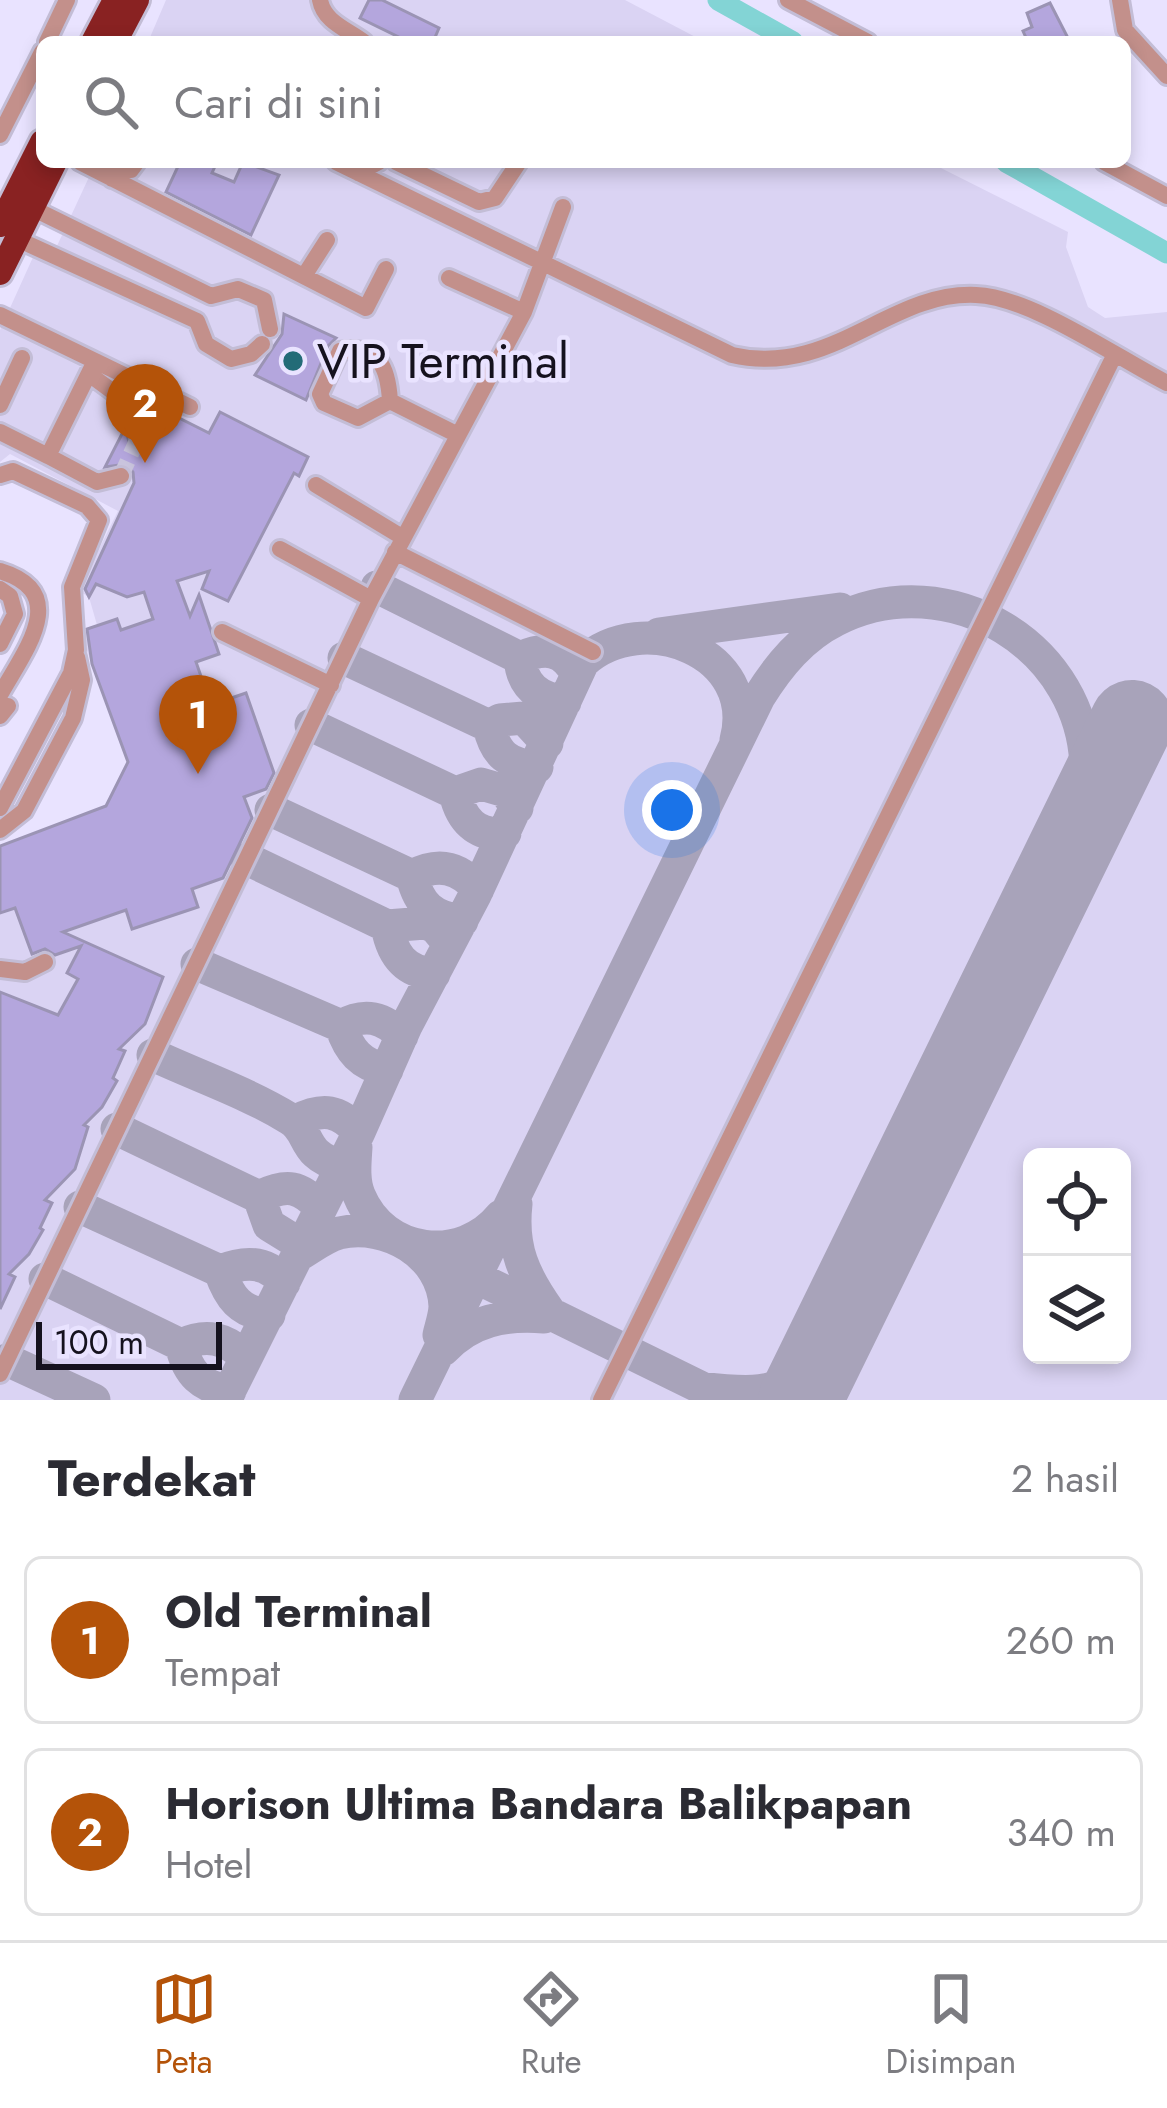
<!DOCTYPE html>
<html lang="id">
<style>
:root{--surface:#fff;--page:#f7f7f7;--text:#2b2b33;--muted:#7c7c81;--line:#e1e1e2;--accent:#b45309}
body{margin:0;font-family:Jost,sans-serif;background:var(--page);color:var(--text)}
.controls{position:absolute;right:36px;bottom:36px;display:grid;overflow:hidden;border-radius:18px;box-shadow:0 6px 18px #0003}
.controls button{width:108px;height:108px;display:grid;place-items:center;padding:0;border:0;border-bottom:3px solid var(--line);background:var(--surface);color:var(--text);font:60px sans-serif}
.scale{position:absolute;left:36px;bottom:30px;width:186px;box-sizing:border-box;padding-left:12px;border:6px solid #15121e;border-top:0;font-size:33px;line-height:42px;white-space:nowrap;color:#15121e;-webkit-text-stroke:9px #e9e3ff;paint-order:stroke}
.you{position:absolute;left:672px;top:810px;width:42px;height:42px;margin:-30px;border:9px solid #fff;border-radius:50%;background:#1a73e8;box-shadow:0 0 0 18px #1a73e833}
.badge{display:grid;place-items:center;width:78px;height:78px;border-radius:50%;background:var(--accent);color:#fff;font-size:39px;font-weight:700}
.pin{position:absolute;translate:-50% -99px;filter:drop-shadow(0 3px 6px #0008)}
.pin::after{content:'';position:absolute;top:63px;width:42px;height:36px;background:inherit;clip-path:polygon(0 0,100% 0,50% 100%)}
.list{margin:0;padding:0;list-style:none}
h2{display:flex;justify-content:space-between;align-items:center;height:156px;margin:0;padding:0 48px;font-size:51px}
h2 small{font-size:39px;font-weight:400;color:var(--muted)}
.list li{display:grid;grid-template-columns:78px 1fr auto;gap:36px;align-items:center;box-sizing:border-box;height:168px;margin:0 24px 24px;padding:0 24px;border:3px solid var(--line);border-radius:18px}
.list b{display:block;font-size:45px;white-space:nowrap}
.list p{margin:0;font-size:39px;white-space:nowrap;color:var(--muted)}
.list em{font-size:39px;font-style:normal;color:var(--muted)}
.icon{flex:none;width:66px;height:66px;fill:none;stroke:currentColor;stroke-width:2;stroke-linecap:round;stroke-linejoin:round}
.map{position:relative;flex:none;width:1167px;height:1400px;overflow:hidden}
.search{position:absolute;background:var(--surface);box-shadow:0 6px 18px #0003;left:36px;right:36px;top:36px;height:132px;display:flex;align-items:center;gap:30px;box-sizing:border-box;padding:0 42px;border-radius:18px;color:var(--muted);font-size:45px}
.sheet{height:540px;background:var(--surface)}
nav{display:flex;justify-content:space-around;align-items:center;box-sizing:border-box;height:168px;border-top:3px solid var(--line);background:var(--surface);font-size:33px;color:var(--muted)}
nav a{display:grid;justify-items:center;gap:6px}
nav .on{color:var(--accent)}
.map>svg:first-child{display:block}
.built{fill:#dad3f3;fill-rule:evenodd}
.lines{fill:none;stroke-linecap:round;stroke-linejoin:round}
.river{stroke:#83d4d5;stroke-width:21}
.taxiway{stroke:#a8a3ba;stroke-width:33}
.runway{stroke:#a8a3ba;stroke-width:84}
.building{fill:#b4a6dd;stroke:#9b94b4;stroke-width:3}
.minor-tunnel{stroke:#c9c4dd;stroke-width:16;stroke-dasharray:16 8;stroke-linecap:butt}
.minor-casing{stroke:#c3bdd6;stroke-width:22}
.highway-casing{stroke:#c3bdd6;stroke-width:30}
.minor{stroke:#c3908b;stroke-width:16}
.highway{stroke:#892222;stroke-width:24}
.poi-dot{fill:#236b77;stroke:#e9e3ff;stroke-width:4.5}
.labels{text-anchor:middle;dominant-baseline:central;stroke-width:9;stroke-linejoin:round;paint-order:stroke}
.poi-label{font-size:48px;fill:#15121e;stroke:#e9e3ff;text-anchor:start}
</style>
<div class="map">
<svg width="1167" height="1400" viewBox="0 0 1167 1400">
<rect width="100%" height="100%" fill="#e9e3ff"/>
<path class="built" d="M 166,0 L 625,0 L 705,42 L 148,42 Z
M 96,162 L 929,162 L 1068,232 L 1066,247 L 1088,307 L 1105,318 L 1167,312 L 1167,1400 L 0,1400 L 0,846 L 106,806 L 128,762 L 80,632 L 97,625 L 89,597 L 74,588 L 89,559 L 93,561 L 118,511 L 10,454 L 0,462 L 0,330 L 34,255 L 50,261 ZM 1032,1157 L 1122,1157 L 1122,1355 L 1032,1355 Z"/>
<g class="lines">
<path class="river" d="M 718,0 L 793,42
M 1006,162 L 1167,253"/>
<path class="taxiway" d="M 377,587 L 520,658 C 544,647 563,648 576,673
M 659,634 L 840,609
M 344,658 L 489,726 C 495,754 508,765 537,767
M 520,658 C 522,686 538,698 565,702
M 311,725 L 455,793 L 481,784 L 505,791 L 517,808
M 489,726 L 500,720 L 524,718 L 547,743
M 455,793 C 461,819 476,837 505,833
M 271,810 L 412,876 C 419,905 432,917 462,921
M 247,859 L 387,926 L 425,923 L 435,927 L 445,939
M 412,876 C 438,862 459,867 478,889
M 387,926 C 392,954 404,972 434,974
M 197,964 L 341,1026 C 349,1051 361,1065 387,1070
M 341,1026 C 365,1012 383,1017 402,1036
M 153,1055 C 198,1076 248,1093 290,1119 C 312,1132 300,1155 342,1166
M 296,1121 C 323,1107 339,1110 359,1132
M 117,1129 L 259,1197
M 356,1147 C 355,1163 353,1180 359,1195 C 384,1256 462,1264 501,1216
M 259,1197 C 287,1183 300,1186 321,1208
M 259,1197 L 269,1225 L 290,1238 L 306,1240
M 516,1204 C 511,1248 524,1276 549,1311
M 80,1207 L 220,1271 C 229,1297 240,1313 269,1315
M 410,1245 L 702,1388 C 749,1394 772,1395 815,1370
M 297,1256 C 311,1248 324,1237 339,1233 C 386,1222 443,1254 445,1306 C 445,1315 441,1326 439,1335
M 220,1271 C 245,1261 267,1260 284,1283
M 45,1279 L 181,1345 C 188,1374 201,1387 230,1391
M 181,1345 C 207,1333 225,1338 246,1357
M 443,1350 C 471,1320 505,1314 544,1317
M 7,1360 L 94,1400
M 225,1400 L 359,1132 L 406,1026 L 475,895 L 583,662 C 643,607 759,653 736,740
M 415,1400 L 759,697 C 779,665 802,637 836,620 C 948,563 1088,647 1086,774 C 1085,807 1071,841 1059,872"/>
<path class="runway" d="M 800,1400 L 1132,722"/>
</g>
<path class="building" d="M 369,0 L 382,0 L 439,28 L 433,42 L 409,42 L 360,18 Z
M 1050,3 L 1070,42 L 1028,42 L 1023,31 L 1032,27 L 1027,13 Z
M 180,162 L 217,162 L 212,173 L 234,182 L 243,162 L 279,175 L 251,235 L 166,192 Z
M 284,314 L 336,338 L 328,346 L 306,400 L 255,375 L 282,334 Z
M 220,412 L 308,457 L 299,476 L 294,473 L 228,601 L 202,589 L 209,571 L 177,581 L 190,616 L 199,595 L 219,654 L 196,662 L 211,705 L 246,693 L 274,773 L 266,789 L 244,797 L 252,818 L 223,878 L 192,889 L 198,907 L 132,929 L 126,910 L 63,932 L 163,977 L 145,1024 L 119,1049 L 125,1051 L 113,1078 L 117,1081 L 102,1107 L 84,1125 L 88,1127 L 75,1169 L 45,1200 L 52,1203 L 40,1228 L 43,1230 L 29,1254 L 9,1274 L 15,1277 L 0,1309 L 0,992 L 58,1015 L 78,979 L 67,973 L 81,946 L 55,955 L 45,949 L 32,954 L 15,908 L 0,913 L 0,846 L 106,806 L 128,762 L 92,664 L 87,629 L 117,619 L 121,630 L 153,619 L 144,592 L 127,597 L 96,584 L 89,597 L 85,589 L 134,483 L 133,472 L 126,464 L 105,467 L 125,428 L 130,445 L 142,448 L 154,443 L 169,413 L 209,433 Z"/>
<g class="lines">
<path class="minor-tunnel" d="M 121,476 L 139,436"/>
<g class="minor-casing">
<path id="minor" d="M 320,0 C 324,22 347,29 364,42
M 788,0 L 868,42
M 1120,0 L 1125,30 L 1167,76
M 47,42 L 67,0
M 0,135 L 42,52
M 80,162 L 366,308 L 386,269
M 336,162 L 732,355 C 832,378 889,291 976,295 C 1031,297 1116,357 1167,383
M 396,162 L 479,202 L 495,198 L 519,162
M 1104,162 L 1167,196
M 358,173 L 379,162
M 112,179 L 118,169 L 131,170 L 137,162
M 32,208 L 211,296 L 238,289 L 264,300 L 270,329
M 17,239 L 197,321 L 206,344 L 231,359 L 251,354 L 262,344
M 304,276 L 327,240
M 449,278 L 524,312
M 0,315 L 190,407
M 89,374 L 135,408 L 143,426 L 139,436
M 390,401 L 358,418 L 324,403 L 320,394 L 340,351 C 380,345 388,368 390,401 L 458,435
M 0,405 L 22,358
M 0,432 L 48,456 L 95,361
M 48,456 L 97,482 L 121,476
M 0,475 L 13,471 L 87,506 L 99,520 L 72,587 L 76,650 L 71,673 L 0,808
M 316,485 L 402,537
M 280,549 L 371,599
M 395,552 L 593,652
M 0,571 C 73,593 23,653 0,695
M 0,589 L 10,596 L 15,614 L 0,644
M 222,632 L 331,685
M 0,716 L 8,706
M 0,830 L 24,811 L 73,718 L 82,680 L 77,657
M 0,969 L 25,972 L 45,962
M 0,1374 L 371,599 L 524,312 L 563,207
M 601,1400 L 1114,356"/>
</g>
<g class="highway-casing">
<path id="highway" d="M 93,42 L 115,0
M 115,42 L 137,0
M 0,225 L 42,142
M 0,273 L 55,162"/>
</g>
<use href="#minor" class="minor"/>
<use href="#highway" class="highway"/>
</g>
<circle class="poi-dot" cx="293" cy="361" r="12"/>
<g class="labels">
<g class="poi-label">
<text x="317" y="361">VIP Terminal</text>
</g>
</g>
</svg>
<div class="controls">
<button><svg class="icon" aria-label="locate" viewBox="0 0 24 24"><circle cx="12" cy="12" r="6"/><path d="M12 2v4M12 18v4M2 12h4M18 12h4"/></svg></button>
<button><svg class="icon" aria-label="layers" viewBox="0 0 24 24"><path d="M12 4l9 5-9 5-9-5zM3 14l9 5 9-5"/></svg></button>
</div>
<div class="scale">100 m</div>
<div class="you"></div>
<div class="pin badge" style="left:198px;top:774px">1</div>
<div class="pin badge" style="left:145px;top:463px">2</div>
<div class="search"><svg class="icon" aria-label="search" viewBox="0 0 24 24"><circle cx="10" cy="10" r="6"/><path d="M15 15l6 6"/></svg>Cari di sini</div>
</div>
<section class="sheet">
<h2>Terdekat<small>2 hasil</small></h2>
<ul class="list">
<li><span class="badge">1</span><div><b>Old Terminal</b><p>Tempat</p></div><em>260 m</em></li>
<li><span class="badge">2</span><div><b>Horison Ultima Bandara Balikpapan</b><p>Hotel</p></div><em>340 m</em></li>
</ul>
</section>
<nav>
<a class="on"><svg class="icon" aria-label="map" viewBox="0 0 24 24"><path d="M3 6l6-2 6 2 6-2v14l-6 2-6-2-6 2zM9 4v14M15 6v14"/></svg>Peta</a>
<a><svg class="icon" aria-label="directions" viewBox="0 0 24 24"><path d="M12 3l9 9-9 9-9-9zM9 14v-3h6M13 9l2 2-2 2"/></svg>Rute</a>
<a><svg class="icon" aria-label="saved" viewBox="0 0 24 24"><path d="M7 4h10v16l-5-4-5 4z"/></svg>Disimpan</a>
</nav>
